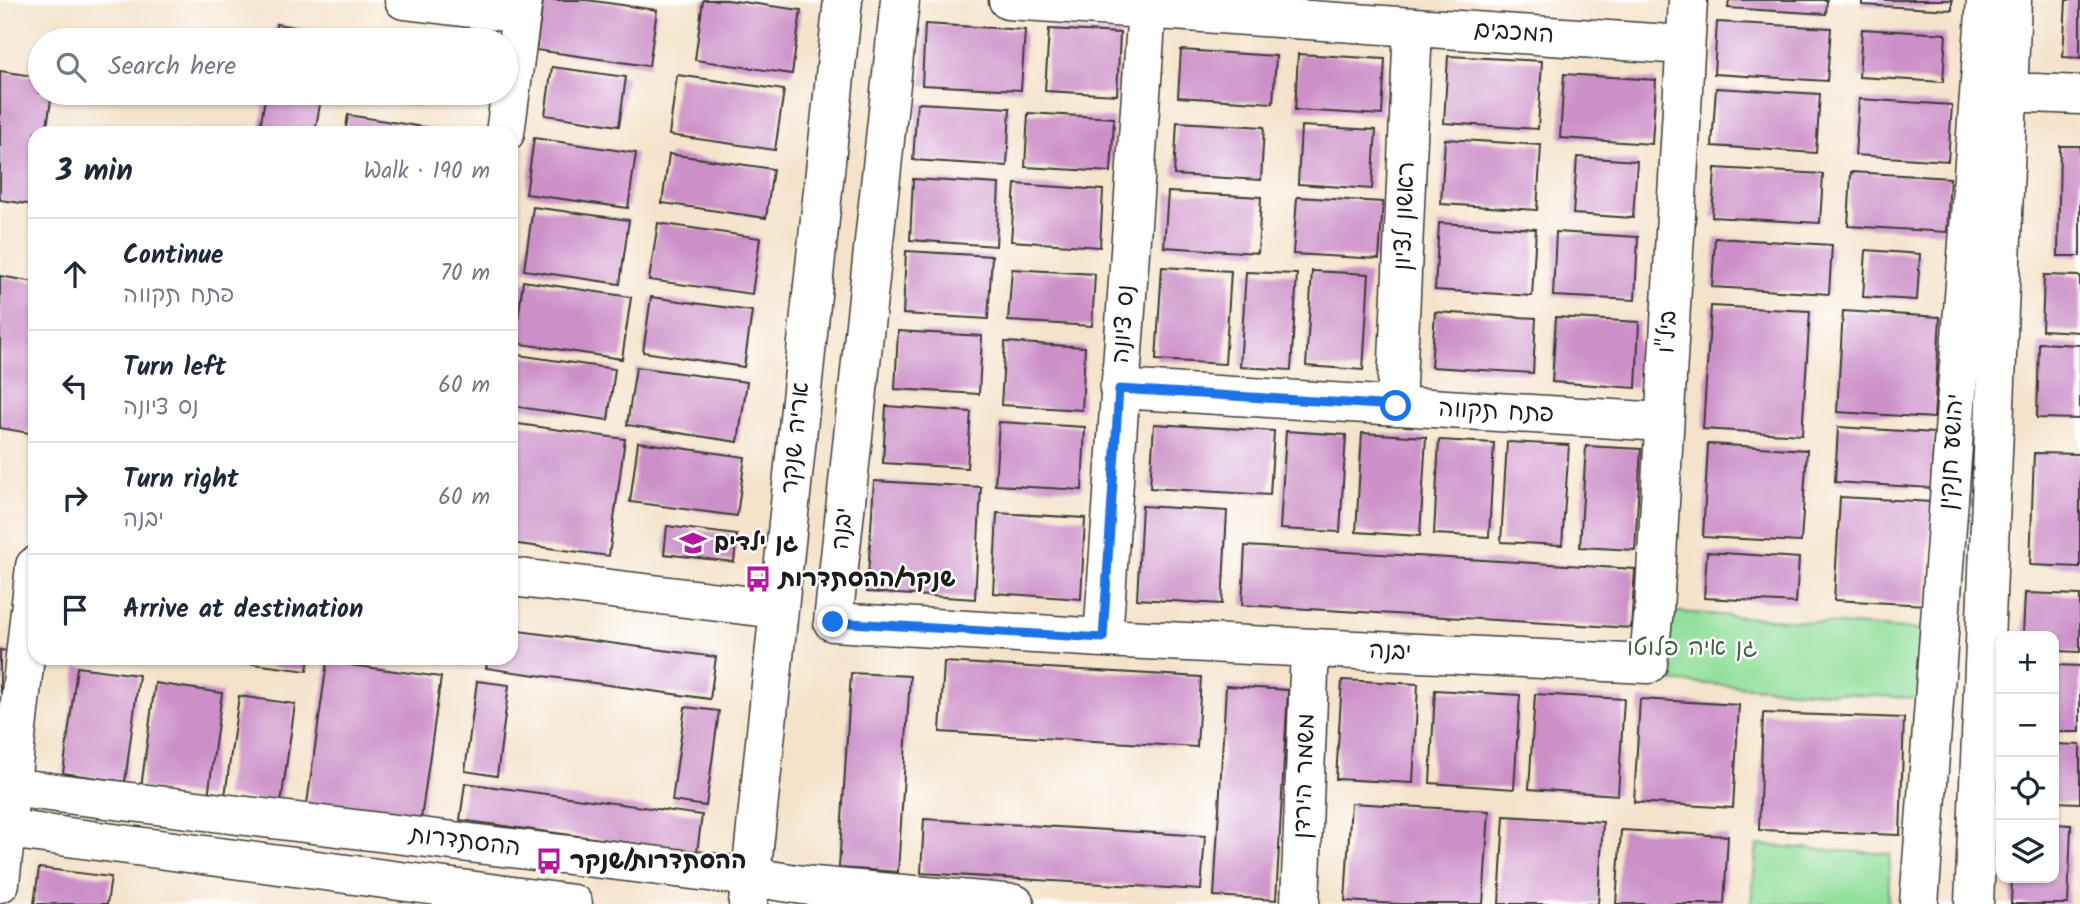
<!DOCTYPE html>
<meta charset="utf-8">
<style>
:root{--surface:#fff;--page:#f2f2f3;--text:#1f2937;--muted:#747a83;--line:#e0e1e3}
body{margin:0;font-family:Kalam,"Playpen Sans Hebrew",sans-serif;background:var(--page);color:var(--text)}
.controls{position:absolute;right:21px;bottom:21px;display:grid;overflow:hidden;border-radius:14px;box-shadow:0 2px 5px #0004}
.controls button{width:63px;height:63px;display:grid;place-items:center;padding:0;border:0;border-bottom:2px solid var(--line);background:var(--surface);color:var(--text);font:35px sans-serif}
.stop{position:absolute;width:21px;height:21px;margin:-16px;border:5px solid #1a73e8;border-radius:50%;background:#fff}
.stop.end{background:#1a73e8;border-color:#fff;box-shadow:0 2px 7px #0008}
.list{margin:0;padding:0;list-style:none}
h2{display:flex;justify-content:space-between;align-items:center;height:91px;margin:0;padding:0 28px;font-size:30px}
h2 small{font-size:23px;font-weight:400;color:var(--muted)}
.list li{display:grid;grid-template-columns:46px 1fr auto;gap:21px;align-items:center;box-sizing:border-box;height:112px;padding:0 28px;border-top:2px solid var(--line)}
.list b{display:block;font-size:26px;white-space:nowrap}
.list p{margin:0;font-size:23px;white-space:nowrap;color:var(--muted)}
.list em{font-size:23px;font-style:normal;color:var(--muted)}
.icon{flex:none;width:38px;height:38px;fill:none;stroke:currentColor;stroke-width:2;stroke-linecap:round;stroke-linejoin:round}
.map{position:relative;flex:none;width:2080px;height:904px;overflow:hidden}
.search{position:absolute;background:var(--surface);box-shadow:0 2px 5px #0004;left:28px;top:28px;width:490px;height:77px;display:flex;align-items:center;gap:18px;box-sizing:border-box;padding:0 24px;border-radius:38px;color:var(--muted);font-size:26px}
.panel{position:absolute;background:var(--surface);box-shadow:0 2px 5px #0004;left:28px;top:126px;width:490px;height:539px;border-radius:21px}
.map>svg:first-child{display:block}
.green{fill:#93df9b;stroke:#587e5c;stroke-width:2}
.building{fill:#cc8fc7}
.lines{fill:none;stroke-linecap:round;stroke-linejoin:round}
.minor-casing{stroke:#3c3a36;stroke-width:41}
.minor{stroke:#fff;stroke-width:38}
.route{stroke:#1a73e8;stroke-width:9}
.labels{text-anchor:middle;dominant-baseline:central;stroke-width:5;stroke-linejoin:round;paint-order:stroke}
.street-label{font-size:24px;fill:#1c1c1c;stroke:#fff}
.poi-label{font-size:24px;font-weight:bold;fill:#1c1c1c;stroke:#fff;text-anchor:start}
.park-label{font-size:24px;fill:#466048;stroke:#fff}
</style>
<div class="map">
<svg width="2080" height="904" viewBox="0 0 2080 904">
<rect width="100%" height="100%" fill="#fff"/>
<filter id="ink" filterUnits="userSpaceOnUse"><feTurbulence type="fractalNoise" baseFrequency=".0143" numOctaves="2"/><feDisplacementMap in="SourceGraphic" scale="14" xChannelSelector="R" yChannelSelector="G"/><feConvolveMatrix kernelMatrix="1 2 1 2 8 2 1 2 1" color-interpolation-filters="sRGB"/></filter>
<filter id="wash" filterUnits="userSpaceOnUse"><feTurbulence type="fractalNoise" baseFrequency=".00686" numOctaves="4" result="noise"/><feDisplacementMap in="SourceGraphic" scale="28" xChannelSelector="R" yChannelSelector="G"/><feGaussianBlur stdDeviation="1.57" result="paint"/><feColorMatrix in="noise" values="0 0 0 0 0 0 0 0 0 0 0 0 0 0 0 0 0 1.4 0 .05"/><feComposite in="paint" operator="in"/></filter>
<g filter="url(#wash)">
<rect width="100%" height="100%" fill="#f4e3ca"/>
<path class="green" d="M 1654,610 L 1931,631 L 1922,699 L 1651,680 Z
M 1757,845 L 1890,854 L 1888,904 L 1751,904 Z"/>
<g id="blocks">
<path class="building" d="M 543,0 L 587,0 L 657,10 L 649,66 L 536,50 Z
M 703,0 L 727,0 L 801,10 L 792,74 L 695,60 Z
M 1729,0 L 1827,0 L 1826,14 L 1728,8 Z
M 1862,0 L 1952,0 L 1952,10 L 1862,5 Z
M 2066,0 L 2080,0 L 2080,58 L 2063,57 Z
M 1717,22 L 1831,28 L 1827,81 L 1714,74 Z
M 276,24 L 331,33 L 330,40 L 274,40 Z
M 925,24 L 1025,30 L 1021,90 L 922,85 Z
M 1049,29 L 1120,33 L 1117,95 L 1045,91 Z
M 1862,29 L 1946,34 L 1943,82 L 1859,77 Z
M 1181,50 L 1276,56 L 1273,103 L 1178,97 Z
M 1298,54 L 1385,59 L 1382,115 L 1295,110 Z
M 1448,56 L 1542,61 L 1538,129 L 1444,123 Z
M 552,67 L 626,77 L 619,126 L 545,115 Z
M 0,71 L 40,77 L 40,93 L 52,93 L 46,133 L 35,133 L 35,205 L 0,200 Z
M 1564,74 L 1656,80 L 1652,144 L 1560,138 Z
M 677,75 L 784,90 L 775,150 L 669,135 Z
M 1716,88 L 1820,94 L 1816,153 L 1712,146 Z
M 266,93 L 322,93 L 315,133 L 259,133 Z
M 364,93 L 420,93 L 419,104 L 364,95 Z
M 1859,99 L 1952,105 L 1948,161 L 1855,155 Z
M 917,103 L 1010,108 L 1007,166 L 913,160 Z
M 1028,113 L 1114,118 L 1111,172 L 1025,167 Z
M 348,115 L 430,128 L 429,133 L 345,133 Z
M 1177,122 L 1264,127 L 1261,180 L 1174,175 Z
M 1301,126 L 1376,130 L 1372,189 L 1298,184 Z
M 534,138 L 636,153 L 628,208 L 526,194 Z
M 1445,139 L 1541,145 L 1537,210 L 1441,204 Z
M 2060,146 L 2080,146 L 2080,256 L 2058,256 Z
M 669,154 L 773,169 L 766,218 L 662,203 Z
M 1577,157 L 1637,161 L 1633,218 L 1573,214 Z
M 1715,168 L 1823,174 L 1820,223 L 1712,217 Z
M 1851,172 L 1950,178 L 1947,232 L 1848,226 Z
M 913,179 L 999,184 L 996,246 L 910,240 Z
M 1015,184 L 1103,190 L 1100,247 L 1011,241 Z
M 1168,192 L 1261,197 L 1258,253 L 1164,247 Z
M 1297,197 L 1383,202 L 1379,259 L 1293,254 Z
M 533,207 L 629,220 L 620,284 L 524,270 Z
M 658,223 L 760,238 L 752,294 L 649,280 Z
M 1439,223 L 1536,229 L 1532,296 L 1435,290 Z
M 1556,232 L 1638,237 L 1635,300 L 1553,296 Z
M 1715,238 L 1832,245 L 1829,294 L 1712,287 Z
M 1866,250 L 1920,254 L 1917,300 L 1863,297 Z
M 906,251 L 992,256 L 988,319 L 903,314 Z
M 1162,267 L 1231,271 L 1225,364 L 1156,360 Z
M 1012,269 L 1095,274 L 1092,326 L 1008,321 Z
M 1312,271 L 1369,274 L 1363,370 L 1306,366 Z
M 1246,272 L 1297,274 L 1291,370 L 1240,367 Z
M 2044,275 L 2080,276 L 2080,332 L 2042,330 Z
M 0,276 L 35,282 L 35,434 L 0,428 Z
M 523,281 L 631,297 L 622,359 L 515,343 Z
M 651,297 L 752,311 L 744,367 L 643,352 Z
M 1711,306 L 1810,311 L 1802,435 L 1703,429 Z
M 1843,311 L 1940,317 L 1934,418 L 1837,412 Z
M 1435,312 L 1536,318 L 1533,373 L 1431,367 Z
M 1556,317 L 1639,322 L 1636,388 L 1552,382 Z
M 898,331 L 982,336 L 979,394 L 895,389 Z
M 1005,342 L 1085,347 L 1082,410 L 1001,405 Z
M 2039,343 L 2080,345 L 2080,419 L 2037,418 Z
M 511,354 L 615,369 L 608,420 L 511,406 Z
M 636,367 L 747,382 L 738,442 L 627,425 Z
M 886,406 L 971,412 L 967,468 L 883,463 Z
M 999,422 L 1085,427 L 1082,490 L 995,485 Z
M 511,423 L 625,439 L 609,556 L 511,543 Z
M 1154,424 L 1274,431 L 1270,495 L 1150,488 Z
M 1838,427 L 1934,433 L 1931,488 L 1835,482 Z
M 1286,431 L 1346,435 L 1340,532 L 1280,529 Z
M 1362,433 L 1426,437 L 1420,536 L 1356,532 Z
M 1439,440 L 1494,443 L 1489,537 L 1434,534 Z
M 638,442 L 745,457 L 737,516 L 630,502 Z
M 1507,442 L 1569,445 L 1562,545 L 1501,542 Z
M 1708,444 L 1807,450 L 1801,542 L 1703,537 Z
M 1586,446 L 1641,449 L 1635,550 L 1580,547 Z
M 2034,453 L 2080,454 L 2080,567 L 2030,565 Z
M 874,481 L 981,487 L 975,599 L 867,592 Z
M 1840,497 L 1932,502 L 1926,605 L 1834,600 Z
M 1142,506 L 1227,511 L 1222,604 L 1137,599 Z
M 997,513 L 1085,518 L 1081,599 L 993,593 Z
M 667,526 L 737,535 L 734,562 L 664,554 Z
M 1245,546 L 1635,569 L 1631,628 L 1242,605 Z
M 1707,552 L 1799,558 L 1796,603 L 1704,598 Z
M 2025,593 L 2080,595 L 2080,652 L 2054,651 L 2054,636 L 2023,636 Z
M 511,630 L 716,657 L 710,699 L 486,668 L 488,658 L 511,658 Z
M 0,650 L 8,651 L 2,692 L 0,691 Z
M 240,658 L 309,658 L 307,671 L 239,662 Z
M 327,662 L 441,677 L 421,819 L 307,804 Z
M 944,662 L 1201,677 L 1197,747 L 940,732 Z
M 2054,665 L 2080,666 L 2080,732 L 2054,732 Z
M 77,667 L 139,675 L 125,782 L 63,773 Z
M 851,673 L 910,676 L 898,872 L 839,868 Z
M 1342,680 L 1418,684 L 1413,783 L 1336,779 Z
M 477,681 L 509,685 L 497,776 L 465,771 Z
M 155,683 L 222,693 L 208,797 L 141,788 Z
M 1226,686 L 1288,690 L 1276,900 L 1214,896 Z
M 1435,690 L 1520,695 L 1514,789 L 1430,783 Z
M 1535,694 L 1624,699 L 1618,795 L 1529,789 Z
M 239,696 L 295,704 L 281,803 L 225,796 Z
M 1640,699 L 1739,705 L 1733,808 L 1634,802 Z
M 685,707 L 719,711 L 706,806 L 672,801 Z
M 1763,713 L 1904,718 L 1900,835 L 1759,830 Z
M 2054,744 L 2080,745 L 2080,803 L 2054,802 Z
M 465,783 L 702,815 L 697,852 L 460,820 Z
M 1351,803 L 1489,811 L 1483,904 L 1400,904 L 1345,901 Z
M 1504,816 L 1603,822 L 1598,904 L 1499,904 Z
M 924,819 L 1205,836 L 1201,890 L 921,873 Z
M 2054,824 L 2071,825 L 2068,904 L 2011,904 L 2012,878 L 2054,878 Z
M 1621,830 L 1728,836 L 1724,904 L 1616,904 Z
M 39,868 L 111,877 L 107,904 L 34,904 Z"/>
</g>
</g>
<g filter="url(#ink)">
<use href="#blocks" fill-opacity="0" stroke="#3c3a36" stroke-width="2"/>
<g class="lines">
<g class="minor-casing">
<path id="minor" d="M 404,0 L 520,14
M 900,0 L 833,622 L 1103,638 L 1648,664 L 1654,610 L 1688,0
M 1008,0 L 1684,45
M 2009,92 L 2080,95
M 505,133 L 523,0
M 1119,389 L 1663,422
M 1396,406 L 1413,27
M 511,577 L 778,609
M 1103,638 L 1147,9
M 0,786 L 750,877 L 803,885 L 1015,904
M 0,828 L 573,904
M 0,883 L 35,566
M 748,904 L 843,0
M 1300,904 L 1310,648
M 1919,904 L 1986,0
M 1974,904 L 2012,0"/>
</g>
<use href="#minor" class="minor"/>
</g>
</g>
<g class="lines" filter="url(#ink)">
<path class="route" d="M 833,622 L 1103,638 L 1119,389 L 1396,406"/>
</g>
<defs>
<g id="school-bare" transform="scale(2.1)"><path d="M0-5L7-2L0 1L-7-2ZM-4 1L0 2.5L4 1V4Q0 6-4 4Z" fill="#b5179e" stroke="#fff" stroke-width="2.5" paint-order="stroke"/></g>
<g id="bus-bare" transform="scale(2.1)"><path d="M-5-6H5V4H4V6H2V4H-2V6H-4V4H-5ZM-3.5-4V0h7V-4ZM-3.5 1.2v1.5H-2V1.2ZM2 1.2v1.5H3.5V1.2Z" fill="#b5179e" stroke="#fff" stroke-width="2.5" paint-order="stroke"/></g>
</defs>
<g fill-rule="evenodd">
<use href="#school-bare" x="693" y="543"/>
<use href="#bus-bare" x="758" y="579"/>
<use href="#bus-bare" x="549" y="861"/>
</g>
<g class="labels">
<g class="street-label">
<text transform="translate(1514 33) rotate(4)">המכבים</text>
<text transform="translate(1405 216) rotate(-88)">ראשון לציון</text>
<text transform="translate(1124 324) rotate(-86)">נס ציונה</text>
<text transform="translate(1668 332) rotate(-87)">ביל"ו</text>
<text transform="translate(1496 412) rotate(3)">פתח תקווה</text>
<text transform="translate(796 438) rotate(-84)">אריה שנקר</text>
<text transform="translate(1952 452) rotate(-86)">יהושע חנקין</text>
<text transform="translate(843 529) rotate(-84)">יבנה</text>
<text transform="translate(1390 652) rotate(3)">יבנה</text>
<text transform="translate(1305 776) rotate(-88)">משמר הירדן</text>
<text transform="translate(465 842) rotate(7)">ההסתדרות</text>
</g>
<g class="poi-label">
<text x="714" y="543">גן ילדים</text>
<text x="779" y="579">שנקר/ההסתדרות</text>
<text x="570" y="861">ההסתדרות/שנקר</text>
</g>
<g class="park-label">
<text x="1692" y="648">גן איה פלוטו</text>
</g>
</g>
</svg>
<div class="controls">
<button>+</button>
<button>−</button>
<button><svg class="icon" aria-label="locate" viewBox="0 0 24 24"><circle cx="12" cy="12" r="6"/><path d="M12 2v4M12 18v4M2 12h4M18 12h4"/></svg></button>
<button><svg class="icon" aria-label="layers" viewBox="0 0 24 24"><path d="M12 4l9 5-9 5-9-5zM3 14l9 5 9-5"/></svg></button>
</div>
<div class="stop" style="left:1396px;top:406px"></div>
<div class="stop end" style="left:833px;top:622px"></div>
<div class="search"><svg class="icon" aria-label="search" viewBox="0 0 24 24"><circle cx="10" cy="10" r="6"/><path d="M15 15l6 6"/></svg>Search here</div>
<section class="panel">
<h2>3 min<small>Walk · 190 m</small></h2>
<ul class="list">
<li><svg class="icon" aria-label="ahead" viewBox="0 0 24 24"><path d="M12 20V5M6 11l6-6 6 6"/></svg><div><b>Continue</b><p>פתח תקווה</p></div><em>70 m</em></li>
<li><svg class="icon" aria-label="left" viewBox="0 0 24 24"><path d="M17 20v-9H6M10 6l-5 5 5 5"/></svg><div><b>Turn left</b><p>נס ציונה</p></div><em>60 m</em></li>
<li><svg class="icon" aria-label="right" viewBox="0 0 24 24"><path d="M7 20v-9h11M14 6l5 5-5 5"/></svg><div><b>Turn right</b><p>יבנה</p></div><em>60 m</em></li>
<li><svg class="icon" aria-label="arrive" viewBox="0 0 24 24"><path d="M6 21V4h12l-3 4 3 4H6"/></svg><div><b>Arrive at destination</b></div></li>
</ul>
</section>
</div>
